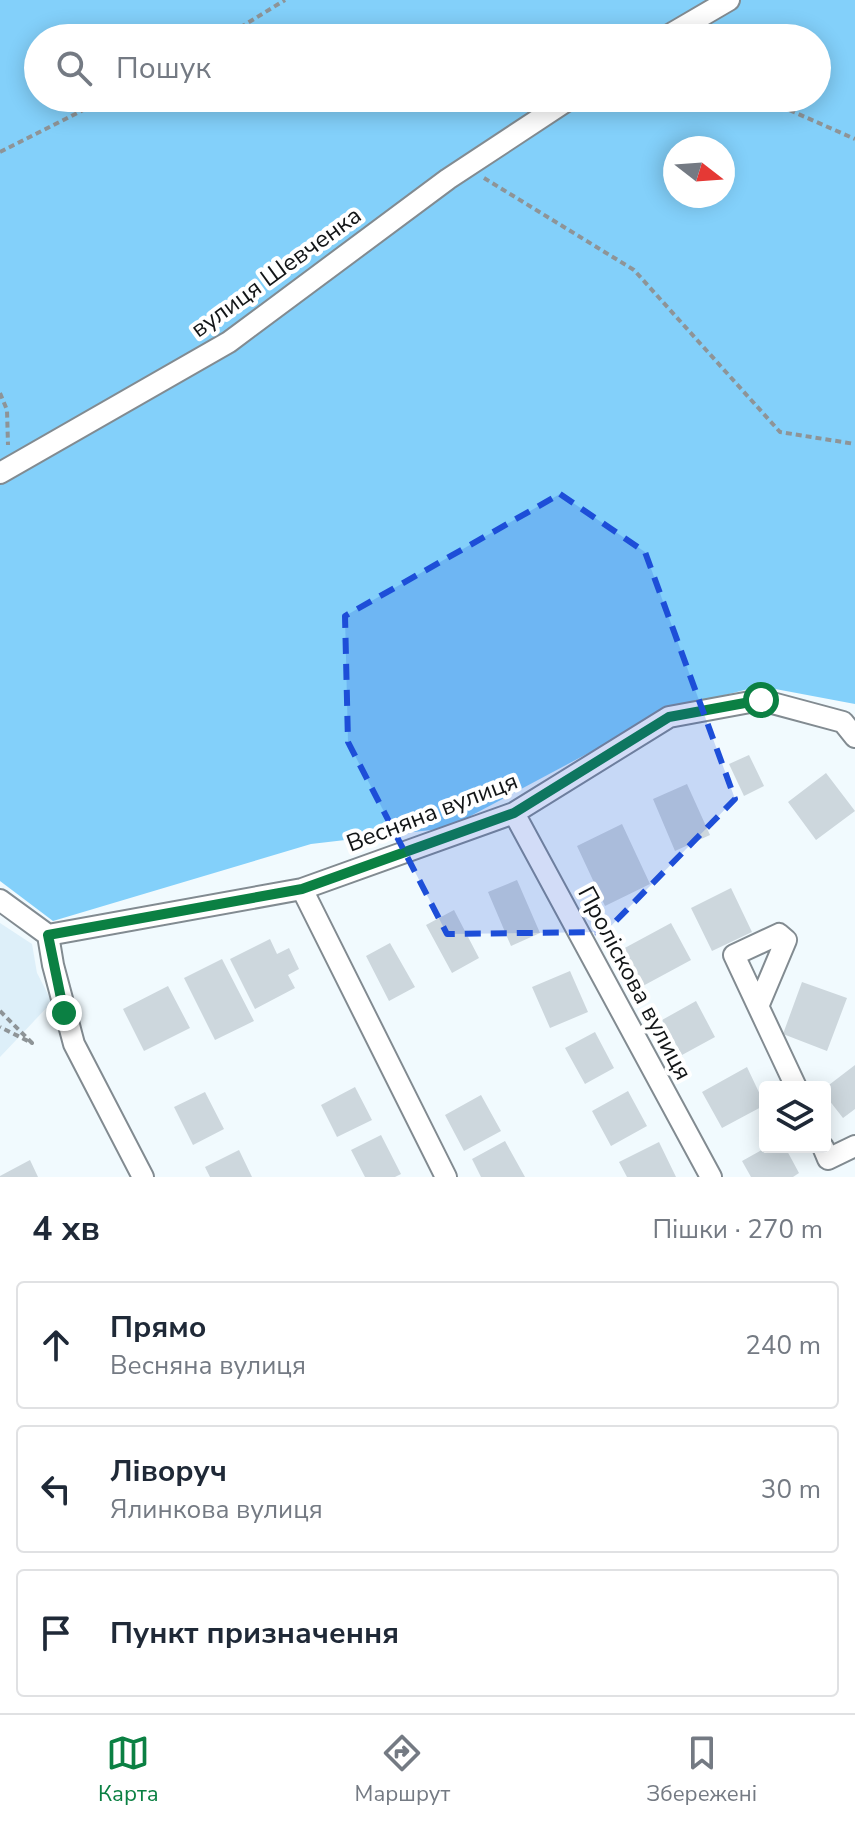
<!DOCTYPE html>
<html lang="uk">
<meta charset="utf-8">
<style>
:root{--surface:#fff;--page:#f2f2f3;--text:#1f2937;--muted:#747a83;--line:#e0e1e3;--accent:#0b8043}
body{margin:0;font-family:"Nunito Sans",sans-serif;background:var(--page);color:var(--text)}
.controls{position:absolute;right:24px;bottom:24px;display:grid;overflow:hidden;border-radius:8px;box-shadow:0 4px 20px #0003}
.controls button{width:72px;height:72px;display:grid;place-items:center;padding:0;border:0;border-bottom:2px solid var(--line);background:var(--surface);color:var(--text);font:40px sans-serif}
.compass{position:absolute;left:663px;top:136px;width:72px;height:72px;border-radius:50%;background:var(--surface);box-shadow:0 4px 20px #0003;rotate:107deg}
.stop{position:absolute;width:24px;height:24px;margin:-18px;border:6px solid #0b8043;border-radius:50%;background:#fff}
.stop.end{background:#0b8043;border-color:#fff;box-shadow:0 2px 8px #0008}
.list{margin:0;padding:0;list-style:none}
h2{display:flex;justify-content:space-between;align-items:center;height:104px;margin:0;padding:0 32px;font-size:34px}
h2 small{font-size:26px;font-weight:400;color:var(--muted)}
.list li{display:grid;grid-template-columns:52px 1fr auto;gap:24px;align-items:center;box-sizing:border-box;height:128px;margin:0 16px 16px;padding:0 16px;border:2px solid var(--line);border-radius:8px}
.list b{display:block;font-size:30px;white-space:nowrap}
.list p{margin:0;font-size:26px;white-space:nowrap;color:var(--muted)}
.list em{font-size:26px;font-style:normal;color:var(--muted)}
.icon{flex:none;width:44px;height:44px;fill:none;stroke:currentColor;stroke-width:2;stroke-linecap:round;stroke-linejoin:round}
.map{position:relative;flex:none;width:855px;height:1177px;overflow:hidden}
.search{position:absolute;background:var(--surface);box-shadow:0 4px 20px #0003;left:24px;right:24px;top:24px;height:88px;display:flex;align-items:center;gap:20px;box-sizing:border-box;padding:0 28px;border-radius:44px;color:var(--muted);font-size:30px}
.sheet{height:536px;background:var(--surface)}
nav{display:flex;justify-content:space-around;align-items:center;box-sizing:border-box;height:112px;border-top:2px solid var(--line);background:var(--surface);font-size:22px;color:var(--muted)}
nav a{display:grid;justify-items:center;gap:4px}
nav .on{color:var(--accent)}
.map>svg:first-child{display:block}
.built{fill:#ddeff9}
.forest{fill:#83d0fa;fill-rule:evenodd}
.building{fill:#cdd7dd}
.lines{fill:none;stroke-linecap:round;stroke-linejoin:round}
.street-casing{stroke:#828b91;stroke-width:24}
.path{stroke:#8e9497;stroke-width:4;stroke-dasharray:6 4;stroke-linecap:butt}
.street{stroke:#fff;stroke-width:20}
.route{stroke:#0b8043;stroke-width:10}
.marked{fill:#1d4ed8;fill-opacity:0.2;stroke:#1d4ed8;stroke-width:6;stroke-dasharray:16 10;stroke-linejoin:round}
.labels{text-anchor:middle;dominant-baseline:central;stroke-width:8;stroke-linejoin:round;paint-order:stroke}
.street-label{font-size:24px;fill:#121517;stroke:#fff}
</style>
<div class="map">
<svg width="855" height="1177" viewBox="0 0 855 1177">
<rect width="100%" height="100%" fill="#f1fafe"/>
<path class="built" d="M 0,923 L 32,944 L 37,973 L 52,1002 L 0,1057 Z"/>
<path class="forest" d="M 0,0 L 855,0 L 855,704 L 760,686 L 671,709 L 448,828 L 311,844 L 53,921 L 0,881 ZM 38,38 L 817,38 L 817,98 L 38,98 ZM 675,148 L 723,148 L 723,196 L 675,196 Z"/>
<path class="building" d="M 749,755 L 764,786 L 744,796 L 729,764 Z
M 826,773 L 855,811 L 816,840 L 788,802 Z
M 687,784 L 710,835 L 675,851 L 653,799 Z
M 622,824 L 650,884 L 605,906 L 577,846 Z
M 517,880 L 540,933 L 511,946 L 488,892 Z
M 731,888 L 752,932 L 712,951 L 691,908 Z
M 454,910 L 479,958 L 452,973 L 426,925 Z
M 671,923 L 691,960 L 641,987 L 621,950 Z
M 270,939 L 277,954 L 289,948 L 299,969 L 288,975 L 295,988 L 255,1009 L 230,959 Z
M 390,943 L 415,987 L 389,1001 L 366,956 Z
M 222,959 L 254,1021 L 215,1040 L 184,978 Z
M 570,971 L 588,1012 L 550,1028 L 532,987 Z
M 802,982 L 847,998 L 827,1051 L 783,1034 Z
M 168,986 L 190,1028 L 144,1051 L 123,1009 Z
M 696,1001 L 715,1037 L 682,1055 L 662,1020 Z
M 595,1032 L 614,1068 L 585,1084 L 565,1048 Z
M 855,1065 L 855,1109 L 843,1118 L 825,1095 L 825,1088 Z
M 747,1067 L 765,1105 L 722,1128 L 702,1092 Z
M 355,1087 L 372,1120 L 337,1137 L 321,1105 Z
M 628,1091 L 647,1126 L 611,1146 L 592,1111 Z
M 205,1092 L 224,1129 L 193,1145 L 174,1107 Z
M 481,1095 L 501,1131 L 464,1151 L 445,1115 Z
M 381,1135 L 401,1174 L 395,1177 L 365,1177 L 351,1150 Z
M 505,1141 L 525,1177 L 481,1177 L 472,1159 Z
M 659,1142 L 676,1177 L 627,1177 L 619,1162 Z
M 767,1147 L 785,1147 L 799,1173 L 793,1177 L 751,1177 L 742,1161 Z
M 239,1150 L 252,1177 L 210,1177 L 205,1167 Z
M 30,1160 L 38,1177 L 0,1177 L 0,1176 Z"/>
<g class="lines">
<g class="street-casing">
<path id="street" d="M 664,38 L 729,0
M 0,473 L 229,342 L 448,179 L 571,98
M 514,813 L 711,1177
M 302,889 L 446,1177
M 0,900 L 48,935
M 48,935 L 302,889 L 514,813 L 669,717 L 761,700 L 843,722 L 855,737
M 48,935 L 53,965 L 74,1044 L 143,1177
M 759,1004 L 786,940 L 779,934 L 734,955 L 796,1087
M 823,1147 L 828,1159 L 855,1146"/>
</g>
<path class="path" d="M 223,38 L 285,0
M 762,98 L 855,139
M 0,152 L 107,98
M 484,178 L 634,270 L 780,432 L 855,444
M 0,393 L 7,410 L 8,445
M 0,1011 L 32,1043 L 0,1027"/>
<use href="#street" class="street"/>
</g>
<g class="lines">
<path class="route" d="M 64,1013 L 48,935 L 302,889 L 514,813 L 669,717 L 761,700"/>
</g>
<path class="marked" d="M 560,494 L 645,552 L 735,799 L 605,932 L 447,934 L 348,742 L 345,616 Z"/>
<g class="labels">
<g class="street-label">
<text transform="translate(276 272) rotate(-36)">вулиця Шевченка</text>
<text transform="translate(432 812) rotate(-21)">Весняна вулиця</text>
<text transform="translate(635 983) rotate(62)">Проліскова вулиця</text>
</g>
</g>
</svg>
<div class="controls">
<button><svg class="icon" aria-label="layers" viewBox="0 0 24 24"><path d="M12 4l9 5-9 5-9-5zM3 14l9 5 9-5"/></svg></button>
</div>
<svg class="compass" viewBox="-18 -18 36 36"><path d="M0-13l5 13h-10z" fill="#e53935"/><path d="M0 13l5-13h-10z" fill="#747a83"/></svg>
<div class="stop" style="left:761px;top:700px"></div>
<div class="stop end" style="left:64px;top:1013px"></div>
<div class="search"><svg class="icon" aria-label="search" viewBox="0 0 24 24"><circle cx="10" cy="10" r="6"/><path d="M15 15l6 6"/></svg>Пошук</div>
</div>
<section class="sheet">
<h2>4 хв<small>Пішки · 270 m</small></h2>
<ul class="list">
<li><svg class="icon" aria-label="ahead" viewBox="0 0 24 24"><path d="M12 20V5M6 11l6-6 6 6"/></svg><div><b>Прямо</b><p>Весняна вулиця</p></div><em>240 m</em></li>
<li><svg class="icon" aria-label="left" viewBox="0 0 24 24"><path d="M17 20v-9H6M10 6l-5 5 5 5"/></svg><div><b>Ліворуч</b><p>Ялинкова вулиця</p></div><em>30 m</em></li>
<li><svg class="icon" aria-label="arrive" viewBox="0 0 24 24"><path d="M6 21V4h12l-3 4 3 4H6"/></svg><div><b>Пункт призначення</b></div></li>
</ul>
</section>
<nav>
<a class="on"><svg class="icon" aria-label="map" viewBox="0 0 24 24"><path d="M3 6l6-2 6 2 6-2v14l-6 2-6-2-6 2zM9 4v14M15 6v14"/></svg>Карта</a>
<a><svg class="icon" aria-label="directions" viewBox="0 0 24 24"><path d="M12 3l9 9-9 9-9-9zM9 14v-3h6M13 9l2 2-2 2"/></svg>Маршрут</a>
<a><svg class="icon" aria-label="saved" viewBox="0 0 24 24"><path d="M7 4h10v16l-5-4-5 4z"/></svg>Збережені</a>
</nav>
